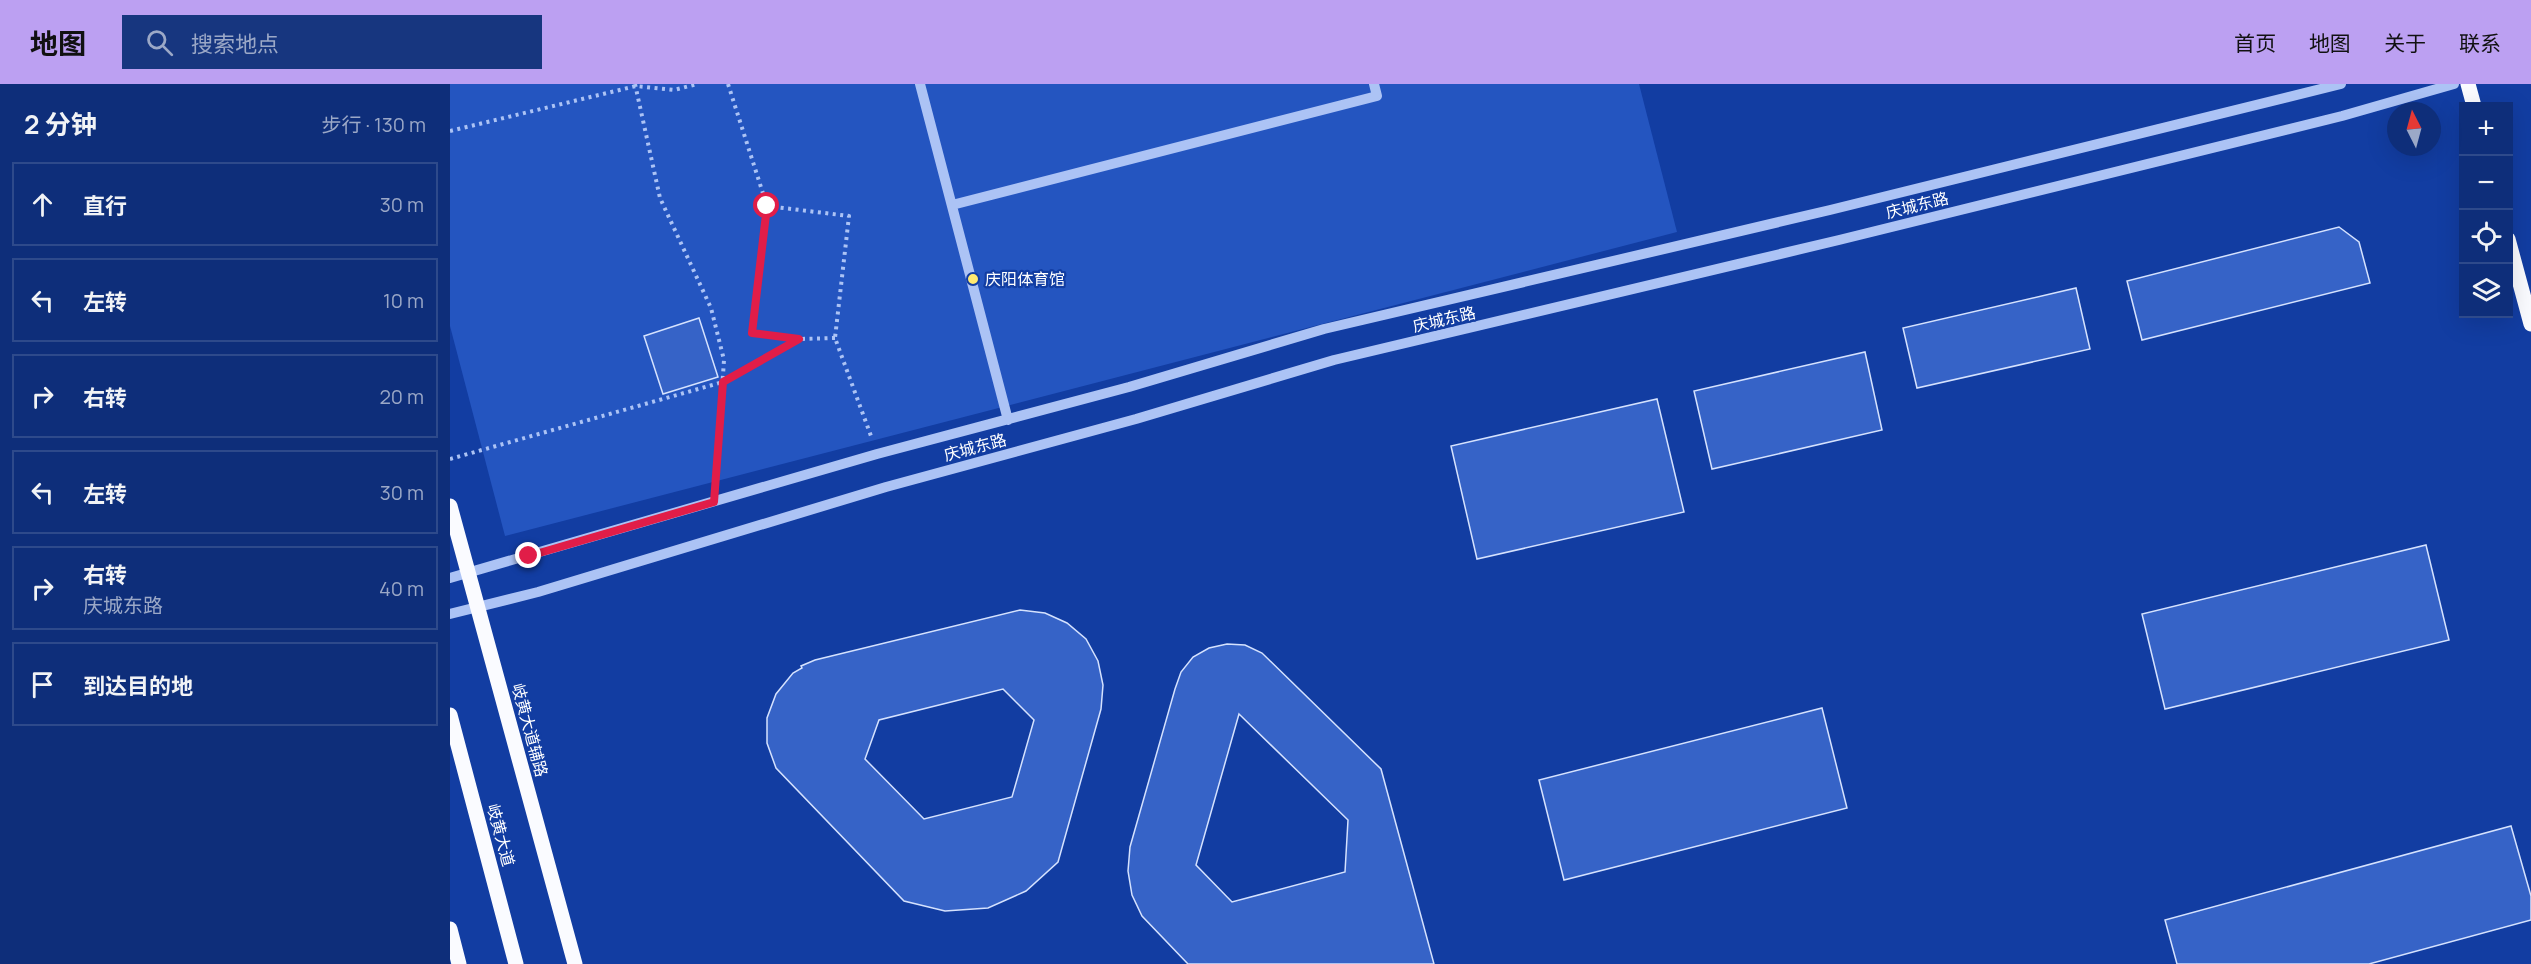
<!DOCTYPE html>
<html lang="zh">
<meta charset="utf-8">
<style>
:root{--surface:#0e2e7a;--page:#17367f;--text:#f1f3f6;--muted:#9ba8c7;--line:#2e4a8b;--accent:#bca0f2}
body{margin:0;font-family:Manrope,"Noto Sans SC",sans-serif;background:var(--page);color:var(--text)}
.controls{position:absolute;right:18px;top:18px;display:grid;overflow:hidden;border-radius:0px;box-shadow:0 6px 24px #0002}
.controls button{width:54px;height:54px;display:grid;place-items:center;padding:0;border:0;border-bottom:2px solid var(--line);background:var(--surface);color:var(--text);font:30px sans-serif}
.compass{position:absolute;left:1937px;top:18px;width:54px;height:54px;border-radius:50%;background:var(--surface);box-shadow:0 6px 24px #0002;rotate:354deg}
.stop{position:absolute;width:18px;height:18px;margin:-14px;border:4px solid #e11d48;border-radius:50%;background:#fff}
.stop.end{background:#e11d48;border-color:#fff;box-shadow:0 2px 6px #0008}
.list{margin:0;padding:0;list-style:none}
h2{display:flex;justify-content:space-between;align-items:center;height:78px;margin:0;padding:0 24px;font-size:26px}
h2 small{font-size:20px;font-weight:400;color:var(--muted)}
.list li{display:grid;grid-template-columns:39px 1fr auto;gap:18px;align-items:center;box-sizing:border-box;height:84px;margin:0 12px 12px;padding:0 12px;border:2px solid var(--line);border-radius:0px}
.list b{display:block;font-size:22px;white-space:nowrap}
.list p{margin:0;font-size:20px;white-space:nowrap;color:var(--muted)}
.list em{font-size:20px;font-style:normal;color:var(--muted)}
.icon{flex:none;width:33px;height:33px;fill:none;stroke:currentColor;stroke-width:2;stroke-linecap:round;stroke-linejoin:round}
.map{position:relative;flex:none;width:2081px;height:880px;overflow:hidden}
header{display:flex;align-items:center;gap:36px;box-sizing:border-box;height:84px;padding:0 30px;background:var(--accent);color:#111}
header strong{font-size:28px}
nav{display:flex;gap:33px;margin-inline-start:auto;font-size:21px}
.search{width:420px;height:54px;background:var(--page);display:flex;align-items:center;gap:15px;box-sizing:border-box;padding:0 21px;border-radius:0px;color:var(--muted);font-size:22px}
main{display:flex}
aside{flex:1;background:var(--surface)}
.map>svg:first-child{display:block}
.green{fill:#2455c0}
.building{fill:#3663c7;stroke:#d5e2fe;stroke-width:1.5;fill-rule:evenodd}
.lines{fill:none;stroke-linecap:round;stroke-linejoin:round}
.path{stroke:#acc3f5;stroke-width:4;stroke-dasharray:3 4.5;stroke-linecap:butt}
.minor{stroke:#acc3f5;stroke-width:10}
.major{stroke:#fafbff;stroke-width:15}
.route{stroke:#e11d48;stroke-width:8}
.poi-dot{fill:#ffe970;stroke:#123da2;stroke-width:2}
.labels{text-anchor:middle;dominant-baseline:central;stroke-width:4.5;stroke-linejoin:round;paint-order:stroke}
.street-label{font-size:16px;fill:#fff;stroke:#123da2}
.poi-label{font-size:16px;fill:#fff;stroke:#123da2;text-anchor:start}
</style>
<header>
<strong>地图</strong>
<div class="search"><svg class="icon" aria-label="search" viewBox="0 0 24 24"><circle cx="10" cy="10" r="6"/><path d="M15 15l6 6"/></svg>搜索地点</div>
<nav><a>首页</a><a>地图</a><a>关于</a><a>联系</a></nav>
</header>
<main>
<aside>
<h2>2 分钟<small>步行 · 130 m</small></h2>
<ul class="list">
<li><svg class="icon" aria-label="ahead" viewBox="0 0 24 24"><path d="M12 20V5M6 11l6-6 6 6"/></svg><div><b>直行</b></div><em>30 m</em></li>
<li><svg class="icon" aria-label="left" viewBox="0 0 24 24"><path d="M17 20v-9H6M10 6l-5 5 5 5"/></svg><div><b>左转</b></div><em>10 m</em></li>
<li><svg class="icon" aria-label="right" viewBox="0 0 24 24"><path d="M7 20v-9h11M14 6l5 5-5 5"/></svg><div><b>右转</b></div><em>20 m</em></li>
<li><svg class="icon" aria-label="left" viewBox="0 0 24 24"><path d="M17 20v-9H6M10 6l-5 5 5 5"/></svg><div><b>左转</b></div><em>30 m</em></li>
<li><svg class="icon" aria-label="right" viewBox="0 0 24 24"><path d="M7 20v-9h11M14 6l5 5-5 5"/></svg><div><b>右转</b><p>庆城东路</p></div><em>40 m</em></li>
<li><svg class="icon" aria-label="arrive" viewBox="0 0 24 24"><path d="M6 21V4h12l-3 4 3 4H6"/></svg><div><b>到达目的地</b></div></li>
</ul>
</aside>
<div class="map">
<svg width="2081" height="880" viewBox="0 0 2081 880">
<rect width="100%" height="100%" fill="#123da2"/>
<path class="green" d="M 0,0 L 1189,0 L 1227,148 L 55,452 L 0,242 Z"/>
<path class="building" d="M 1889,143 L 1909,158 L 1920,199 L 1692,256 L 1677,197 Z
M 1626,204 L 1640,265 L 1467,304 L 1453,244 Z
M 249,234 L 268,293 L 213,310 L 194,252 Z
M 1415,268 L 1432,346 L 1262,385 L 1244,307 Z
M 1207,315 L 1234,428 L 1027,475 L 1001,362 Z
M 1976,461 L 1999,556 L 1715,625 L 1692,530 Z
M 570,526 L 595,529 L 617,539 L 636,555 L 648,577 L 653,601 L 651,625 L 608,778 L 576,807 L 538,824 L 495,827 L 454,817 L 326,684 L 317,659 L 317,634 L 326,610 L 343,589 L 352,584 L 351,582 L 365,576 ZM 553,605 L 584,636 L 562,713 L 474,735 L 415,675 L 429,636 Z
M 777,560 L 795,561 L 812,569 L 931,685 L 984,880 L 738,880 L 692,832 L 682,811 L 678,787 L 680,763 L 725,605 L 731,588 L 743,573 L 759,564 ZM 789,630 L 898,736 L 895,788 L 782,818 L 746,781 Z
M 1372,624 L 1397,724 L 1114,796 L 1089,696 Z
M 2061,742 L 2081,812 L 2081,836 L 1919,880 L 1727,880 L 1715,836 Z"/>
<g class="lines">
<path class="path" d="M 185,0 L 210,114 L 261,224 L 274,276 L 266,396
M 278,0 L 317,122
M 0,47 L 186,2 L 224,6 L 247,0
M 385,254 L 349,255 L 302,249 L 317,122 L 399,132 L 385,254 L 421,352
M 0,375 L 273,298 L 349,255"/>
<path class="minor" d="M 470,0 L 558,336
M 502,121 L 927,12 L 924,0
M 0,494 L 427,370 L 679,303 L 874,245 L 1380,126 L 1891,0
M 0,530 L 88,508 L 436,403 L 686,335 L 884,276 L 1389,156 L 1892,32 L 2004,0"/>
<path class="major" d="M 2018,0 L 2024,22
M 2058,155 L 2081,240
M 0,422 L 125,880
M 0,631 L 66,880
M 0,845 L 9,880"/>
</g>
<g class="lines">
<path class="route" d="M 79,472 L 264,418 L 273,298 L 349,255 L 302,249 L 317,122"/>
</g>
<circle class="poi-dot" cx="523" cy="195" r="6"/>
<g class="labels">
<g class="street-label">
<text transform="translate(1467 121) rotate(-14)">庆城东路</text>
<text transform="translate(994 235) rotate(-13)">庆城东路</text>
<text transform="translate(525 363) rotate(-15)">庆城东路</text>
<text transform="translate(80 646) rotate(75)">岐黄大道辅路</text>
<text transform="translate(51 751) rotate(75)">岐黄大道</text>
</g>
<g class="poi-label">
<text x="535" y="195">庆阳体育馆</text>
</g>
</g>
</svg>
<div class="controls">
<button>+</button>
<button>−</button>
<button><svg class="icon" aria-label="locate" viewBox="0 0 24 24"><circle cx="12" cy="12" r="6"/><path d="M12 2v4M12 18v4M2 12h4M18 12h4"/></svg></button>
<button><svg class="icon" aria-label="layers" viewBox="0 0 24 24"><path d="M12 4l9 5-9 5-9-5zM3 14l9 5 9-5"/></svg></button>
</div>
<svg class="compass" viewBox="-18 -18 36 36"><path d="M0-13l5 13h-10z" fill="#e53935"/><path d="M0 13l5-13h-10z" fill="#9ba8c7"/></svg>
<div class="stop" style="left:317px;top:122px"></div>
<div class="stop end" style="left:79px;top:472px"></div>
</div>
</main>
